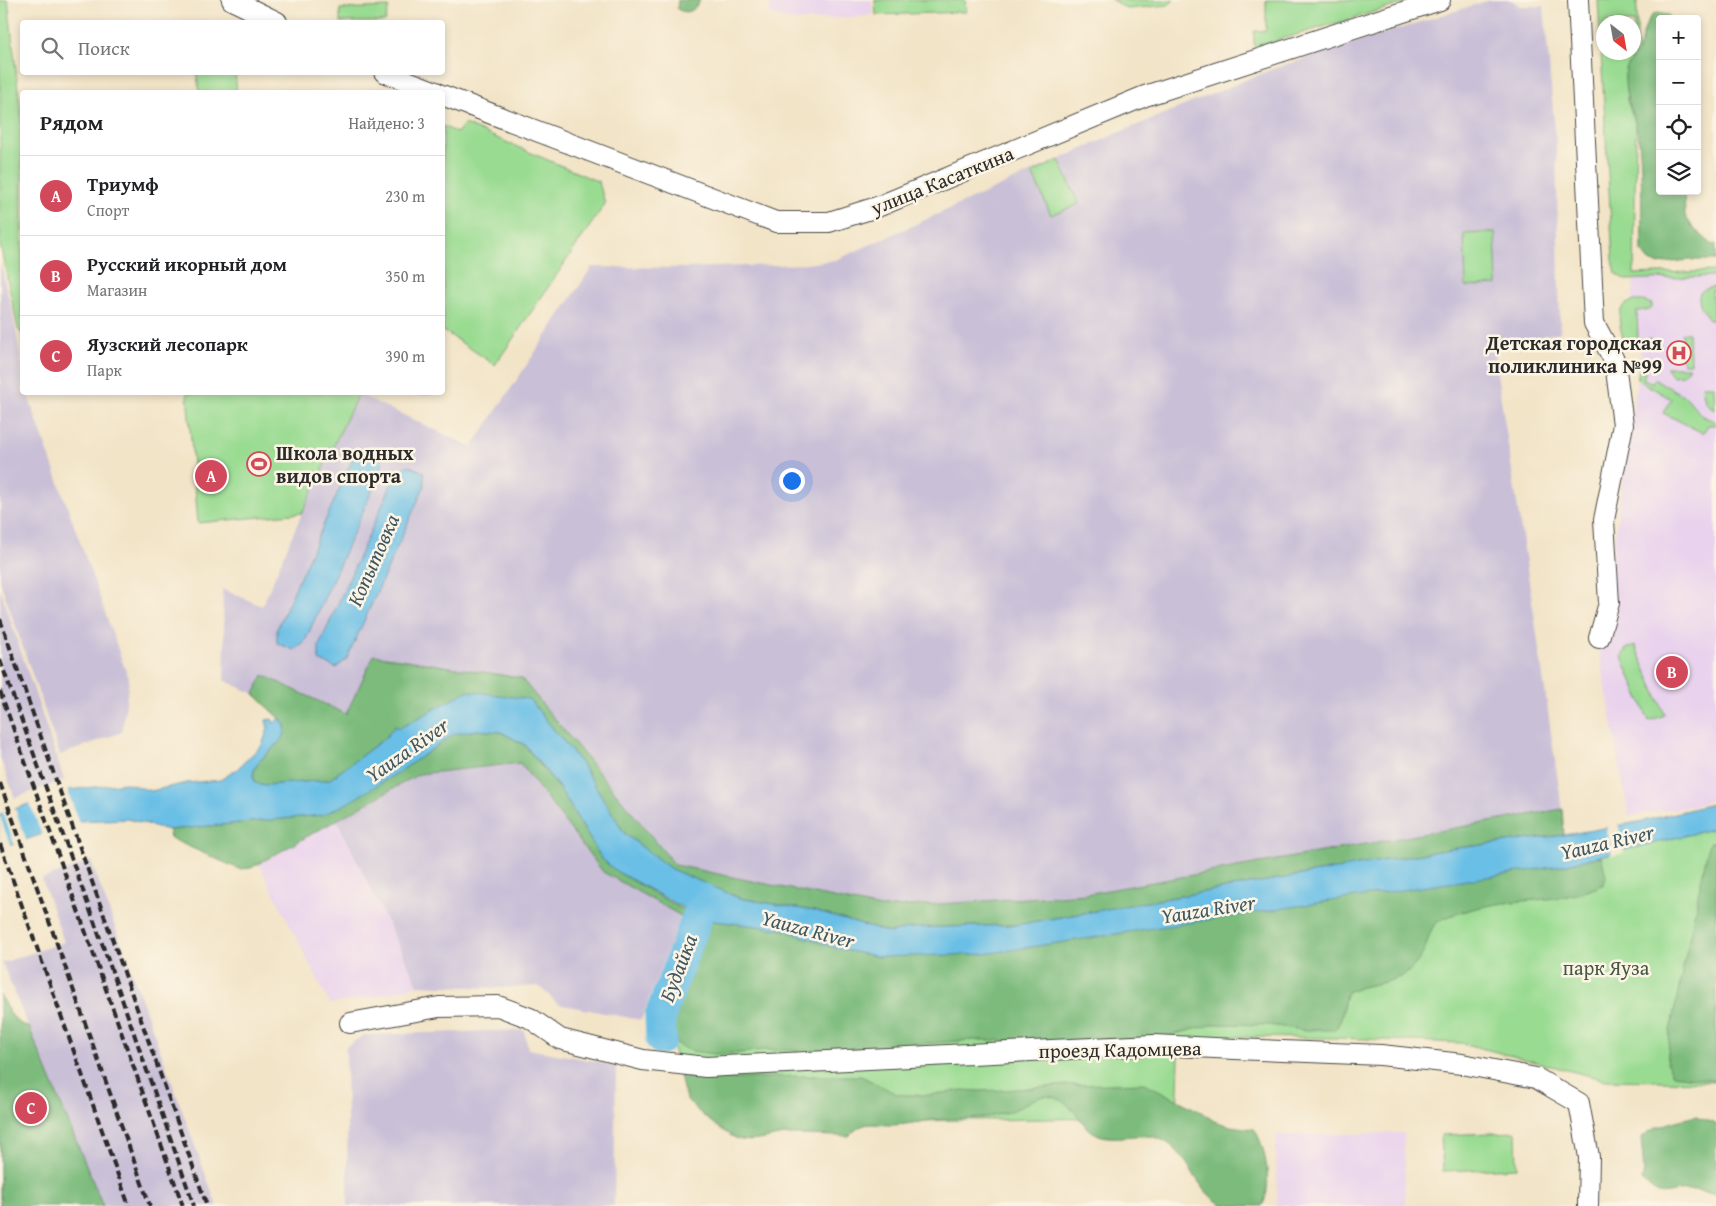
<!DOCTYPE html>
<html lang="ru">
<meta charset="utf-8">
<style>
:root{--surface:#fff;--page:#f2f2f2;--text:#202124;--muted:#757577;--line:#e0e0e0;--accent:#d1495b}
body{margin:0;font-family:"Gentium Book Plus",serif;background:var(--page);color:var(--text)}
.controls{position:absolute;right:15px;top:15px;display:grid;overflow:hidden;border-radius:5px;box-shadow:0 2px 8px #0003}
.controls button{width:45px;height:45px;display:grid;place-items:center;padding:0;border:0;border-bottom:1px solid var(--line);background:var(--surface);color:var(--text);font:25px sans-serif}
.compass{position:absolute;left:1596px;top:15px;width:45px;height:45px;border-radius:50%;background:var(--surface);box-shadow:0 2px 8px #0003;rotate:149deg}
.you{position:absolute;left:791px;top:480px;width:18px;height:18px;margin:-12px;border:4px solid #fff;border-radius:50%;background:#1a73e8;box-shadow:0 0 0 8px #1a73e833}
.badge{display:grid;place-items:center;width:32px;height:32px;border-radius:50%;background:var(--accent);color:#fff;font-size:16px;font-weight:700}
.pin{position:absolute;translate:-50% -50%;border:2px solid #fff;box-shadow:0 1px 5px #0006}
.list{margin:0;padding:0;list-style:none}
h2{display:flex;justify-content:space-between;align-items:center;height:65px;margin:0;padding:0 20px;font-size:21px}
h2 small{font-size:16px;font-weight:400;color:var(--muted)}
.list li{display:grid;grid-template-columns:32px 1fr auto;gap:15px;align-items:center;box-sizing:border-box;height:80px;padding:0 20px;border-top:1px solid var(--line)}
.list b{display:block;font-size:19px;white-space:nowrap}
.list p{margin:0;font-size:16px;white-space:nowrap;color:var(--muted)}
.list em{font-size:16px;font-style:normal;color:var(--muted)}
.icon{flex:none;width:28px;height:28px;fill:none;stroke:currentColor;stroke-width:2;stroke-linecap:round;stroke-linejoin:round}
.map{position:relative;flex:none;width:1716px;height:1206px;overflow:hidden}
.search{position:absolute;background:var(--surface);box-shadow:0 2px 8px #0003;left:20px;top:20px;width:425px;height:55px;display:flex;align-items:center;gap:12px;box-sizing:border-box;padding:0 18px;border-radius:5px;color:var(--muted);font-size:19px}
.panel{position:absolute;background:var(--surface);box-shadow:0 2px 8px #0003;left:20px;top:90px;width:425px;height:305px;border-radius:5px}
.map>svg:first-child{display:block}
.built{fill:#e9d2ed}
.industrial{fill:#c9bfd7}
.green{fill:#9adb92;stroke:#62835e;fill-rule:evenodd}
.forest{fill:#7bbb7c;stroke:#537354}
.water{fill:#6abfe6;stroke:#4a7588}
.pier{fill:#f2e4c7}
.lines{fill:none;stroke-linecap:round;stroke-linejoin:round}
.river{stroke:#6abfe6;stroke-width:31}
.street-casing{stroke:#494742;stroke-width:22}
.street{stroke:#fff;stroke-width:20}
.rail{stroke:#2b2b2b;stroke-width:4;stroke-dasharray:8 4;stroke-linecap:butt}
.labels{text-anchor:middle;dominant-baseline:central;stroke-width:5;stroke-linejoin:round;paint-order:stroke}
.street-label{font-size:20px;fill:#2b2b2b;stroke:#fcf5e5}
.poi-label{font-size:20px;font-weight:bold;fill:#2b2b2b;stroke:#fcf5e5;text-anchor:end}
.park-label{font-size:20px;fill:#475745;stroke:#fcf5e5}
.water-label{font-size:21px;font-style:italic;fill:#3e5763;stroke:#fcf5e5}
</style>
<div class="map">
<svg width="1716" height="1206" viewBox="0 0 1716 1206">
<rect width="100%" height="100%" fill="#fcf5e5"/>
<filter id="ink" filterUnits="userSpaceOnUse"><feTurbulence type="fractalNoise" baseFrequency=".02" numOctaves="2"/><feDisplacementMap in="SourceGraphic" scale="10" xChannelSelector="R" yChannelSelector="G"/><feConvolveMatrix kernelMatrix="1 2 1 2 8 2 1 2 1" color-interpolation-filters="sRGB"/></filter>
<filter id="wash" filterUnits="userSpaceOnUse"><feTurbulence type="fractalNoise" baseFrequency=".0096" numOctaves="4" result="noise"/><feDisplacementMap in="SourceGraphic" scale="20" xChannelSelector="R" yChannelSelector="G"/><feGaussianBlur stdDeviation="1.12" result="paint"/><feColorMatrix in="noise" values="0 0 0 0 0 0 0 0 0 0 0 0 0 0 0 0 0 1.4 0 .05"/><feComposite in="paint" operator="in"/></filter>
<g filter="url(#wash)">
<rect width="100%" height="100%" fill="#f2e4c7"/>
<path class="built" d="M 770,0 L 871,0 L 873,13 L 868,16 L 793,21 L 770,14 Z
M 1716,271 L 1716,798 L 1696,805 L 1629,816 L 1599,650 L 1637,379 L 1642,360 L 1640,346 L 1630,345 L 1634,274 Z
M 337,820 L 418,985 L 386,994 L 330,1004 L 259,864 Z
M 1404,1133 L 1405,1206 L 1277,1206 L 1276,1135 Z"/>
<path class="industrial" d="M 1490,0 L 1512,0 L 1520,6 L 1544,6 L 1556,145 L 1560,332 L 1493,347 L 1534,614 L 1562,809 L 1086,894 L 881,908 L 675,865 L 521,678 L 346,714 L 263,675 L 254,694 L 224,680 L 225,645 L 222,589 L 262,606 L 302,513 L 358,394 L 472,447 L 592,267 L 683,268 L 807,264 L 836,260 L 1118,133 L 1275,68 Z
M 0,263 L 13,314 L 22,368 L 22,392 L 27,393 L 129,680 L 122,732 L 60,755 L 0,581 Z
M 0,589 L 64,780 L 15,798 L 0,758 Z
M 520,763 L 603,872 L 681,916 L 641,1020 L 558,1004 L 539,986 L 500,988 L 418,985 L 337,820 L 419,774 Z
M 91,861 L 217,1206 L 103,1206 L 2,963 L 64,942 L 42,879 Z
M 524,1030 L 528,1049 L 616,1065 L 614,1206 L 348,1206 L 346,1047 L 364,1035 Z"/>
<path class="green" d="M 0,0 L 8,0 L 22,123 L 22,334 L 18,329 L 0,244 Z
M 875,0 L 965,0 L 966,12 L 876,15 Z
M 1112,0 L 1174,0 L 1168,5 L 1127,9 Z
M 1266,0 L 1405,0 L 1405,3 L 1254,47 L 1254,31 L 1266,31 Z
M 1598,0 L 1637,0 L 1637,52 L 1626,69 L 1625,77 L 1627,101 L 1636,124 L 1634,274 L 1716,271 L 1716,276 L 1626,280 L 1616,274 L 1613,260 ZM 1604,22 L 1634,22 L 1634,52 L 1604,52 Z
M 389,7 L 385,22 L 340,22 L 340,9 Z
M 197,73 L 235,73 L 237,92 L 199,92 Z
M 464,124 L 599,182 L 605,204 L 495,365 L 447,333 L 443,332 L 443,126 L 457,133 Z
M 1059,160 L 1079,204 L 1051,215 L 1032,173 Z
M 1495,232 L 1497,285 L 1466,287 L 1464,234 Z
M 1716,287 L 1716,290 L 1712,290 L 1713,320 L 1709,320 C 1700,306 1689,288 1716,287 Z
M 1633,301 L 1643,301 L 1652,304 L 1652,308 L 1648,310 L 1637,311 L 1638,339 L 1651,339 L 1650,344 C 1642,348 1629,344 1623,338 C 1619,323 1614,307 1633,301 Z
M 1682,333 L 1689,333 L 1690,363 L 1683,363 L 1682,358 L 1670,359 L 1666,356 L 1668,351 L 1682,350 Z
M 1641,362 L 1644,366 L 1645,374 L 1643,378 L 1652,383 L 1655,379 L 1687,398 L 1702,416 L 1716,422 L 1716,425 L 1708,425 L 1703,433 L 1663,413 L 1671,399 L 1637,379 Z
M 1666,367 L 1690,367 L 1683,375 L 1672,376 Z
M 1702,386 L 1714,386 L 1715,410 L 1705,402 Z
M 431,392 L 431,394 L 358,394 L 302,513 L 198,523 L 187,393 Z
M 1635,645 L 1665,715 L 1649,721 L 1622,657 L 1626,649 Z
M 1716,828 L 1716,1082 L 1606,1080 L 1461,1043 L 1339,1038 L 1228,1037 L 1190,1041 L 1179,1058 L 1177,1117 L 721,1124 L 681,1077 L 665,1018 L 705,920 L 751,925 L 1559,866 Z
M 1516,1132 L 1517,1168 L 1443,1171 L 1441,1135 Z"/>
<path class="forest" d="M 678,0 L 700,0 C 695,11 688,15 677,9 Z
M 1656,13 L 1668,15 L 1672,19 L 1660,19 L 1660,191 L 1684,191 L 1685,216 L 1694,229 L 1713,245 L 1716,244 L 1716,260 L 1688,260 L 1657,264 L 1648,260 L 1642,252 C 1641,215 1643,178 1639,141 C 1637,117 1624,103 1625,77 C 1625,75 1625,72 1626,70 C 1628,63 1635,57 1638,50 C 1643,40 1644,18 1656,13 Z
M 374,655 L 521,678 L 675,865 L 881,908 L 1086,894 L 1562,809 L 1564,835 L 1450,849 L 1015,925 L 912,928 L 890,933 L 814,911 L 739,898 L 671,869 L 625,834 L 581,763 L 529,699 L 400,728 L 395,727 L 385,738 L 329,780 L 266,785 L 255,783 C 249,764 264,759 275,746 C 279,742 282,738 285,733 L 285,723 L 254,694 L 263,675 L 346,714 Z
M 477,730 L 501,732 L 524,745 L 560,789 L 602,859 L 616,871 L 685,911 L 681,916 L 603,872 L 520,763 L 419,774 L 251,868 L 239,869 L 174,840 L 170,837 L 168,830 L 322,815 L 399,772 L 454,734 Z
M 1716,841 L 1716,1081 L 1673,1075 L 1667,1064 L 1670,1031 L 1709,843 Z
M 1601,856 L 1606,876 L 1604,884 C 1579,897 1551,899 1523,901 C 1497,903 1470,908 1445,918 C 1429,924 1430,937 1424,951 C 1422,957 1413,968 1408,972 C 1394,984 1363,984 1347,992 C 1342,1005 1344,1019 1335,1030 L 1303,1030 L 1269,1025 L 1215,1024 L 1155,1039 L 1048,1043 L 1031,1041 L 974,1040 L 891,1046 L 858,1051 L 764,1050 L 740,1053 L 715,1054 L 691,1051 L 677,1044 C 667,1011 674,998 688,968 C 691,961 696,955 699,947 C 702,939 703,929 705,920 L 782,929 L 839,949 L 879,957 L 1559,866 Z
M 0,995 C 6,1007 15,1025 29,1027 L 103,1206 L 0,1206 Z
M 688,1074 L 738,1079 L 796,1076 L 861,1076 L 897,1094 L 905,1095 L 930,1095 L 962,1090 L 979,1091 L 1004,1090 L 1070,1085 L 1145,1083 L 1201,1112 L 1214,1121 L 1230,1126 L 1254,1129 C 1266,1146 1273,1188 1262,1206 C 1252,1206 1232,1206 1224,1205 C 1196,1194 1191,1154 1162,1140 C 1142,1130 1119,1142 1099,1135 C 1079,1127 1075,1102 1053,1097 C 1038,1094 1030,1102 1018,1108 C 1012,1112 989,1117 981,1118 C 969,1119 956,1118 943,1119 C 926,1120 908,1125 891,1125 C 882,1125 873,1123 864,1125 C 858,1127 853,1132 849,1136 C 828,1136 807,1135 787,1135 C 771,1136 757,1143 741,1140 C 729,1138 692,1108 686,1098 C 683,1091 682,1083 680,1075 Z
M 1696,1116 L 1716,1124 L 1716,1195 C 1707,1193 1697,1189 1688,1190 C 1662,1192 1663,1201 1642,1180 L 1644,1171 L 1641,1138 C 1656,1124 1677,1121 1696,1116 Z"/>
<path class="water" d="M 365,447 L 382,454 L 382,469 L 305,641 L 294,650 L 277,643 L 277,629 L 354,456 Z
M 407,465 L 424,472 L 424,487 L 347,659 L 336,668 L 319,660 L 319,646 L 396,474 Z
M 467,691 L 529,699 L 581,763 L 625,834 L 671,869 L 739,898 L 814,911 L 890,933 L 912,928 L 1015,925 L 1450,849 L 1564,835 L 1639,822 L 1716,803 L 1716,828 L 1559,866 L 985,954 L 879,957 L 839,949 L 782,929 L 705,920 L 616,871 L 602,859 L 560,789 L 525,745 L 501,732 L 477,730 L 454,734 L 399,772 L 346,804 L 322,815 L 168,830 L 128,819 L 79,821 L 0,849 L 0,814 L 69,790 L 126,783 L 151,791 L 187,783 L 220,780 L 236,770 L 262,745 L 268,729 L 266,720 L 272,719 L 274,723 L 279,718 C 303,739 253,753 253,776 C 253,776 255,783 255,783 L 266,785 L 329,780 L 385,738 L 395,726 L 400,728 Z"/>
<path class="pier" d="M 67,788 L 79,824 L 43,837 L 29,801 Z
M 14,806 L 27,842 L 15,846 L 2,810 Z
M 0,816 L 11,848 L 0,852 Z
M 1618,823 L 1624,853 L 1612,856 L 1606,825 Z"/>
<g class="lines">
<path class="river" d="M 661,1039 L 660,1016 L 704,899"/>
</g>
</g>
<g filter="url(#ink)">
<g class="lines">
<g class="street-casing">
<path id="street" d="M 232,0 L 277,22
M 1578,0 L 1594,323 L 1615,362 L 1623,425 L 1604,520 L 1609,603 L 1599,638
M 384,72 L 436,92
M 442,95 L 776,222 L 829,222 L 877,207 L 1145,96 L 1440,0
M 350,1023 L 439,1007 L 498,1006 L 530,1018 L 560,1039 L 643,1060 L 706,1067 L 1154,1045 L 1235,1049 L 1381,1055 L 1462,1064 L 1536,1078 L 1579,1103 L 1589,1157 L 1588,1206"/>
</g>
<use href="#street" class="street"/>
<path class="rail" d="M 0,619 L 57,783 L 207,1206
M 0,660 L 122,999 L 194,1206
M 0,691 L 183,1206
M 0,783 L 150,1206
M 0,844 L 129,1206"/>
</g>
</g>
<defs>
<g id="hospital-ring" transform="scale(1.25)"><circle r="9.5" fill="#fcf5e5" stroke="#d1495b" stroke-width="1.5"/><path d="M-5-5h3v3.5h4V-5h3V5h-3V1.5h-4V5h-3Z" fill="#d1495b"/></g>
<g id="stadium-ring" transform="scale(1.25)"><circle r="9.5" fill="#fcf5e5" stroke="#d1495b" stroke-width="1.5"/><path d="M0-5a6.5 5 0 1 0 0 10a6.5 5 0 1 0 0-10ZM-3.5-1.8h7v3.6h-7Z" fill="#d1495b"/></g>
</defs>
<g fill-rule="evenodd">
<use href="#hospital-ring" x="1679" y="353"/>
<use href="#stadium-ring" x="259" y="464"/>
</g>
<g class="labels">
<g class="street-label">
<text transform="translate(942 180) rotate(-22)">улица Касаткина</text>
<text transform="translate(1120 1049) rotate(-1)">проезд Кадомцева</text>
</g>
<g class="poi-label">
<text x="1662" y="342">Детская городская<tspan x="1662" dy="23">поликлиника №99</tspan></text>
<text x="276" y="452" text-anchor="start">Школа водных<tspan x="276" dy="23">видов спорта</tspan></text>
</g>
<g class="park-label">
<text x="1606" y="967">парк Яуза</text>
</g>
<g class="water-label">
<text transform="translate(373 560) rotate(-66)">Копытовка</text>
<text transform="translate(407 750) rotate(-35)">Yauza River</text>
<text transform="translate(1607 842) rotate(-13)">Yauza River</text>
<text transform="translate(1208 909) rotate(-9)">Yauza River</text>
<text transform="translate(808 929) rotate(15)">Yauza River</text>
<text transform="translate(678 968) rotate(-69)">Будайка</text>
</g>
</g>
</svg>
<div class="controls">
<button>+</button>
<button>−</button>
<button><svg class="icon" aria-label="locate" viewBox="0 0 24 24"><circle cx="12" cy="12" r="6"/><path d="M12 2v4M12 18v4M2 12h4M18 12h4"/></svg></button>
<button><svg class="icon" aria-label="layers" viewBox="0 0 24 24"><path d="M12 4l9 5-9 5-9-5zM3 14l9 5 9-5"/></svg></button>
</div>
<svg class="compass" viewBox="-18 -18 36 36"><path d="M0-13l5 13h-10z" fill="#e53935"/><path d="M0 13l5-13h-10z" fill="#757577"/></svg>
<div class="you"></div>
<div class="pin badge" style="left:211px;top:476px">A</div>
<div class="pin badge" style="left:1672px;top:672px">B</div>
<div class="pin badge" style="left:31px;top:1108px">C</div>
<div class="search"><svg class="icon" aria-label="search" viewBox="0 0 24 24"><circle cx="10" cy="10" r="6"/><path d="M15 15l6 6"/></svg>Поиск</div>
<section class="panel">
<h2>Рядом<small>Найдено: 3</small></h2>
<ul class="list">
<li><span class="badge">A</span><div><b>Триумф</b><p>Спорт</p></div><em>230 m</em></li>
<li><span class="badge">B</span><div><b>Русский икорный дом</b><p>Магазин</p></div><em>350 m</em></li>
<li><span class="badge">C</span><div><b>Яузский лесопарк</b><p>Парк</p></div><em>390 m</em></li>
</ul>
</section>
</div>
